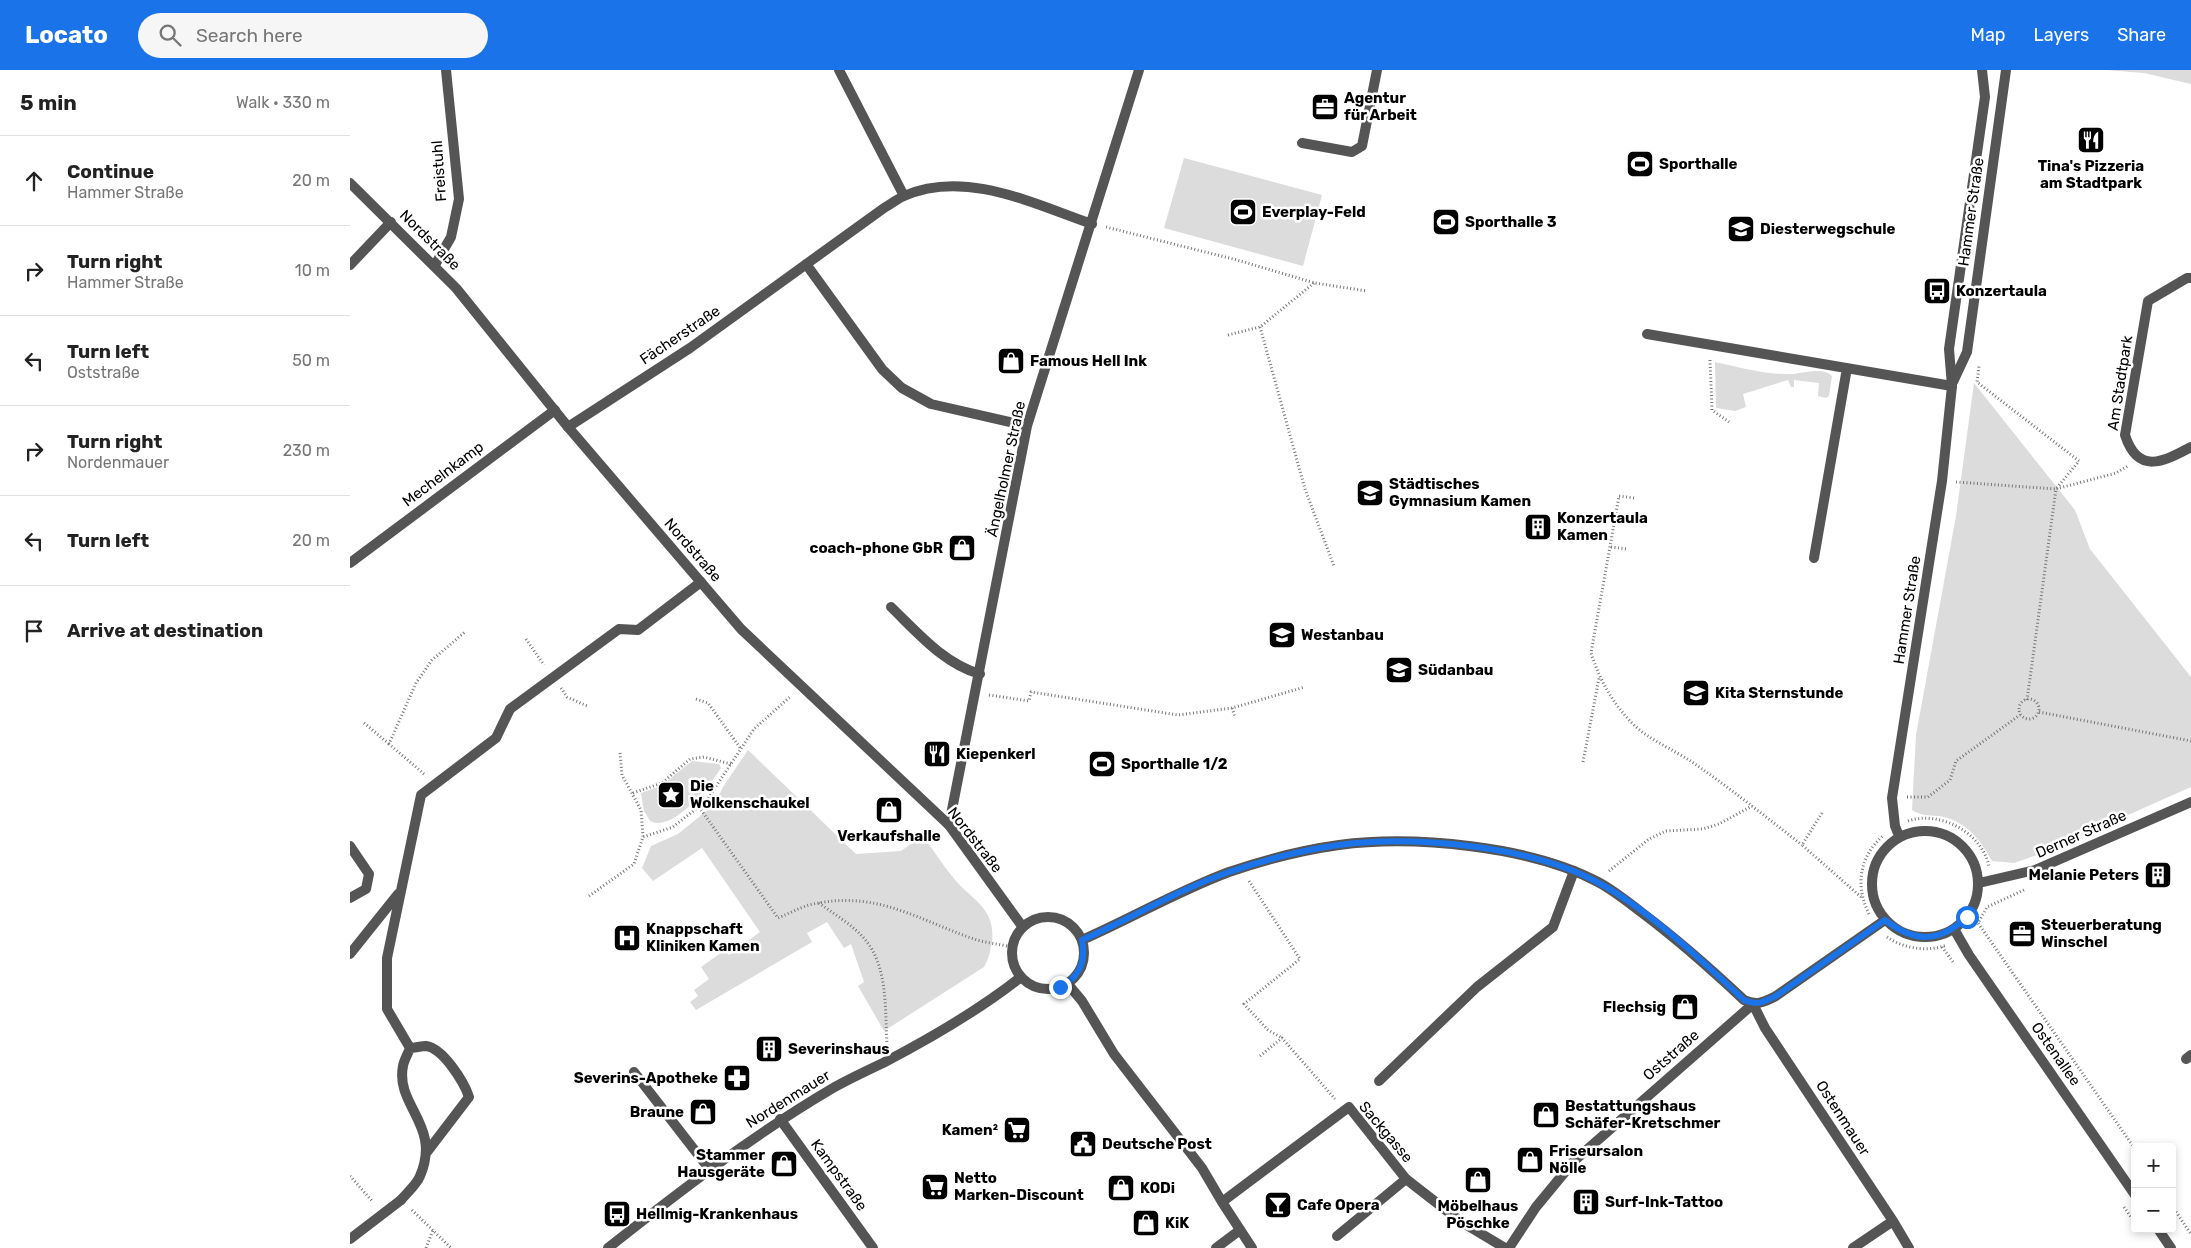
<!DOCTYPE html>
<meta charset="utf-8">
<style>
:root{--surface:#fff;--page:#f6f6f6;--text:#222;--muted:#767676;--line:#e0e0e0;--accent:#1a73e8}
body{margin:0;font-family:Rubik,sans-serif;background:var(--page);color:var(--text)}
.controls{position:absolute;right:15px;bottom:15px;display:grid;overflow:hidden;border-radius:5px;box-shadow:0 2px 8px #0003}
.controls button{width:45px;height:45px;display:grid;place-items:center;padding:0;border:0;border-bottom:1px solid var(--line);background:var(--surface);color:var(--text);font:25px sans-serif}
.stop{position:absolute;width:15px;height:15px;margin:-11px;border:4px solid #1a73e8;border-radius:50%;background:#fff}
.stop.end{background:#1a73e8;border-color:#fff;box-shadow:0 1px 5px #0008}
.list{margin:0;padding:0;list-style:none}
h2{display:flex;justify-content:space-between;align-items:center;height:65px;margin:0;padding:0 20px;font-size:21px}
h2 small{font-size:16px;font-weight:400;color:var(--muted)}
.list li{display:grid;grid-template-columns:32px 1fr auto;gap:15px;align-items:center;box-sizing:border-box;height:90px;padding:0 20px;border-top:1px solid var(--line)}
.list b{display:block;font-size:19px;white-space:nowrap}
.list p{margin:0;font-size:16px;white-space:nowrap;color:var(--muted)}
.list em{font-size:16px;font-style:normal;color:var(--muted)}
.icon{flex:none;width:28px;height:28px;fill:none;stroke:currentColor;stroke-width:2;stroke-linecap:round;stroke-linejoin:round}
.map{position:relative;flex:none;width:1841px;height:1178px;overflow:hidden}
header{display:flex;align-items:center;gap:30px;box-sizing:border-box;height:70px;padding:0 25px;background:var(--accent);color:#fff}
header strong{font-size:24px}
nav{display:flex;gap:28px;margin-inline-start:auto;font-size:18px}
.search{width:350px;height:45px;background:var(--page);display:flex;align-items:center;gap:12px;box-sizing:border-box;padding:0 18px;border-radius:28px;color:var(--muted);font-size:19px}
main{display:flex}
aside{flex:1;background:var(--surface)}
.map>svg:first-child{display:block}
.green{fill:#dcdcdc}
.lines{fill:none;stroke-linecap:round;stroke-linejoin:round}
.path{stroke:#777;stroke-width:3;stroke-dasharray:1 2.5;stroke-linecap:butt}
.service{stroke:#555;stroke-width:10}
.pedestrian{stroke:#555;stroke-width:10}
.minor{stroke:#555;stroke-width:10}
.tertiary{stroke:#555;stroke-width:10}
.route{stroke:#1a73e8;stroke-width:6}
.labels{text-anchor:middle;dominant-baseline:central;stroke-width:5;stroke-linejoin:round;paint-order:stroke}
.poi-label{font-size:15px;font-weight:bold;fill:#000;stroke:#fff;text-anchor:start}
.street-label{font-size:15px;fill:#000;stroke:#fff}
</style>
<header>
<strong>Locato</strong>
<div class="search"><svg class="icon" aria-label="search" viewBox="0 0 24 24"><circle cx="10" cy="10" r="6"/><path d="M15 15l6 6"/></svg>Search here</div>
<nav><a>Map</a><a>Layers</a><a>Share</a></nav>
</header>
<main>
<aside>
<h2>5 min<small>Walk · 330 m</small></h2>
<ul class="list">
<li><svg class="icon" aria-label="ahead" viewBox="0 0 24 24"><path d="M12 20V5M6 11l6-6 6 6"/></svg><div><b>Continue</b><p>Hammer Straße</p></div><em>20 m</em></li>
<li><svg class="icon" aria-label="right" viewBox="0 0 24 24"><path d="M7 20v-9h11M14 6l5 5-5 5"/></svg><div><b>Turn right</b><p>Hammer Straße</p></div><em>10 m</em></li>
<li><svg class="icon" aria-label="left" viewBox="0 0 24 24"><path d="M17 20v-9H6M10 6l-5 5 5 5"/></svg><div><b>Turn left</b><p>Oststraße</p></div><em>50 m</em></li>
<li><svg class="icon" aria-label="right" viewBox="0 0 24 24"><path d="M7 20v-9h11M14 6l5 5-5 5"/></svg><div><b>Turn right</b><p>Nordenmauer</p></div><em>230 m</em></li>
<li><svg class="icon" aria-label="left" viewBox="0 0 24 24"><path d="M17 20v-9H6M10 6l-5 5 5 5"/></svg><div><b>Turn left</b></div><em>20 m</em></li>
<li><svg class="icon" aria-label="arrive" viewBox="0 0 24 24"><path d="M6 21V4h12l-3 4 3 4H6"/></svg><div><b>Arrive at destination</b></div></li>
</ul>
</aside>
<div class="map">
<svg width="1841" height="1178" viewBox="0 0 1841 1178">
<rect width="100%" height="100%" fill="#fff"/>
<path class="green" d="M 1755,0 L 1841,0 L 1841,14 L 1794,3 Z
M 834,88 L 972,125 L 953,196 L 814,158 Z
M 1365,292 C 1389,297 1416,305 1440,304 C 1452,304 1472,296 1482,306 L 1479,326 L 1476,328 L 1468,326 L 1469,313 L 1444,310 L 1444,317 L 1441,317 L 1438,310 L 1393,324 L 1396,337 L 1385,341 L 1366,338 Z
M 1624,313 L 1725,440 L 1740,479 L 1841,607 L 1841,717 L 1690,784 L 1664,793 L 1642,791 C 1630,769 1615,750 1589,746 C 1578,745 1571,746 1562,740 L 1566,665 L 1606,446 Z
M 398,680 L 506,784 L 551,781 L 572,766 C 583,778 591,793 602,806 C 620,830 646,836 642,872 C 640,882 639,888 634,897 L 534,961 L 508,916 L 514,912 L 501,874 L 494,878 L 477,852 L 457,863 L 462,872 L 346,940 L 340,932 L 348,926 L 344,920 L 359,909 L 351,897 L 375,880 L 379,885 L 410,862 L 352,778 L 303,811 L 292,798 L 301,776 L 328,764 L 365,734 L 373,717 Z
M 342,691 L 369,694 L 371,698 C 360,715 323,763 300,751 L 294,741 L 291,723 L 311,716 Z"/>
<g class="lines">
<path class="path" d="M 756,157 L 887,190 L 965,213 L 1017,221
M 910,257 L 955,419 L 984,496
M 878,265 L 910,257 L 964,213
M 1360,290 L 1362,340 L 1379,352
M 1606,412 L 1706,419 L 1729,391 L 1627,312 L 1629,296
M 1284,428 L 1269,426 L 1241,583 C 1250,611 1263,634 1284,655 C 1298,669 1324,680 1342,692 C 1380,718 1416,747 1452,775
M 1261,477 L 1277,479
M 176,569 L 194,595
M 211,618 L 217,627 L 237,636
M 639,625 L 679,631 L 681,622 L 828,645 L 882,638 L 955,617
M1669 639a10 10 0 1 1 20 0a10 10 0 1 1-20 0Z
M 346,629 L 358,633 L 391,679
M 1677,630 L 1706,419 L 1766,403 L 1778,396
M 882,638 L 885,647
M 1689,642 L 1841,671
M 14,653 L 39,674
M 270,683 L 272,705 L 291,740 L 293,767
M 1233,692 L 1249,608
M 74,704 L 39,674 L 66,613 L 82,590 L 115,562
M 283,723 L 312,713 L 340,689 L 354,687 L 381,694
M 1557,727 L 1578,727 L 1600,710 L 1606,691 L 1670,645
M 349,737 L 428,848 C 438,844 449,838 459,835 C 525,819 566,849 624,869 C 636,873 649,874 662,877
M 1472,743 L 1452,775 L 1511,827
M 1558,751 C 1590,740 1633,763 1639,797
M 1259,801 L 1299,769 L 1316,761 L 1353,759 L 1369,754 L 1402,736
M 899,811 L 950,889 L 894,934 L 918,960 L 932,968
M 1674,820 L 1637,837 L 1628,853 L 1785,1079
M 239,826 L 284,794 L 293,767 L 323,757 L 357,730 L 404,659 L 441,626
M 469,833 C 485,845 505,856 517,872 C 538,899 535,942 537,974
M 1519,844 C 1505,816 1509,786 1534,765
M 1537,867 C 1554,879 1578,882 1597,875
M 1592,877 L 1603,892
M 910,986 L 932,968 L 985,1029
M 0,1106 L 23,1132
M 1822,1136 L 1841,1164
M 1774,1137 L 1785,1153
M 62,1140 L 101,1178
M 76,1178 L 83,1160"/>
<path class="service" d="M 952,73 L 1002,82 L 1012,76 L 1027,0
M 0,195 L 41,152
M 1297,264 L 1602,316
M 1464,488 L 1497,298
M 541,537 C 567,562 594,594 630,604
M 0,884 L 48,824
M 60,978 C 65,978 71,976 76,976 C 93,978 114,1012 119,1027 L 77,1082
M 284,1002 L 360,1100
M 1029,1011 L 1127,917 L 1203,857 L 1224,801
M 51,1130 C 57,1123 67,1114 70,1106 C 92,1055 45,1036 53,996 C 54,990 58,984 60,978 L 37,939 L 37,888 L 71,725 L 146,668 L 160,639 L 269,559 L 288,560 L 351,512
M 987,1166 L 1056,1109"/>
<path class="pedestrian" d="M 430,1049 L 523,1178
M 866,1178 L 890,1160"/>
<path class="minor" d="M 489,0 L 554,126
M 456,194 L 532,299 L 552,318 L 581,334 L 677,356
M 85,195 L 101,167 L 109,129 L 96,0
M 1841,208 L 1837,208 L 1798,231 L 1775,365 C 1788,405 1813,392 1841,377
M 218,357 L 340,278 L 534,138 C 541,134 547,129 554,126 C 615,99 684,134 742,154
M 0,493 L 205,340
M 599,755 L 677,356 L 789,0
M 0,776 L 19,804 L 16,819 L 0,828
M 717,913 L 732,931 L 764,984 L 852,1098 L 872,1132 L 902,1178
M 1836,989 L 1841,985
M 872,1132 L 999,1037 L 1056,1109 L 1110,1151 L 1155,1178
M 0,1169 L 51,1130
M 1159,1178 L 1186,1137 L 1224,1091 L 1403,934 L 1415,958 L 1543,1151 L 1559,1178
M 1503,1178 L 1543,1151"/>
<path class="tertiary" d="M 0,113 L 106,218 L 218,357 L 391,559 L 599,755 L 672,856
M 1603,312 L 1617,282 L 1656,0
M1522 814a53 53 0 1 1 106 0a53 53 0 1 1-106 0Z
M 1549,766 L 1545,756 L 1542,728 L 1592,411 L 1602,316 L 1599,279 L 1635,27 L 1632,0
M 1629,813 L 1685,800 L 1841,732
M662 883a36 36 0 1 1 72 0a36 36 0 1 1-72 0Z
M 1604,859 L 1619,885 L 1785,1125
M 732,870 C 782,848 828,821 879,802 C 914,790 953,780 989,775 C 1063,765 1181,776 1248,812 C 1263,820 1277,831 1291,842 C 1327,869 1361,899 1394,930 C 1407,936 1414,932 1426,926 L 1535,850
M 1808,1159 L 1821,1178
M 258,1178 C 330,1121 403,1065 483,1018 C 499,1009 516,1001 533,993 C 581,968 628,941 671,907"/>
</g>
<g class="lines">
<path class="route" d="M 710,917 C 730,907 736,890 732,870 C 782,848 828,820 879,802 C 914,790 953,780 989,775 C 1063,765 1181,776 1247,812 C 1297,838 1352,891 1394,930 C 1407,936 1414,932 1426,926 L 1535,850 C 1565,873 1589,873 1617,847"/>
</g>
<defs>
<g id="office-square" transform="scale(1.4375)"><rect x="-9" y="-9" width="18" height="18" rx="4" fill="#000" stroke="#fff"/><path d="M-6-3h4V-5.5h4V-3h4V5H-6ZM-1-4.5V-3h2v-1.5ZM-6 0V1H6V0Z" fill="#fff"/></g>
<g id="restaurant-square" transform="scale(1.4375)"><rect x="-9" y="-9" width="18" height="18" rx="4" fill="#000" stroke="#fff"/><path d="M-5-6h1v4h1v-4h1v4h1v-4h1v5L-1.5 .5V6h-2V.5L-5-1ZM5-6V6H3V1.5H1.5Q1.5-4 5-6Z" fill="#fff"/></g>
<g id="stadium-square" transform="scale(1.4375)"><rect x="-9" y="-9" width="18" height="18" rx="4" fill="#000" stroke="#fff"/><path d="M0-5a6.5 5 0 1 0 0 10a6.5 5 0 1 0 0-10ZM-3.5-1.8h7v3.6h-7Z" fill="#fff"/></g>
<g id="school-square" transform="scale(1.4375)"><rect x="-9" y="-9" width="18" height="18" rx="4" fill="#000" stroke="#fff"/><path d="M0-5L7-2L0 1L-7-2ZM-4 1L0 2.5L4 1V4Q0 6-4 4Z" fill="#fff"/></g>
<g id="bus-square" transform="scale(1.4375)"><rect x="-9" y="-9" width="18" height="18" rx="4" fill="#000" stroke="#fff"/><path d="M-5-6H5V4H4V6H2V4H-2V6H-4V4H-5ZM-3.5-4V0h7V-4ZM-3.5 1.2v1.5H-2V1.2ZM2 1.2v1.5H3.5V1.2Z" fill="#fff"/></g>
<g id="shop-square" transform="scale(1.4375)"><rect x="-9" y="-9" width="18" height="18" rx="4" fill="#000" stroke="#fff"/><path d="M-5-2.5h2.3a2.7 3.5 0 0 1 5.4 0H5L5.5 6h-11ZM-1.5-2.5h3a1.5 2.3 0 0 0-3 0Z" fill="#fff"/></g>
<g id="building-square" transform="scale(1.4375)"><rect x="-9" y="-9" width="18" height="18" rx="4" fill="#000" stroke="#fff"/><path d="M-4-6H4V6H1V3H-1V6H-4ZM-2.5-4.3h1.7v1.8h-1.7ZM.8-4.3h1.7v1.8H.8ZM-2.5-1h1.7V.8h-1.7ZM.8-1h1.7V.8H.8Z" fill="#fff"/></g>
<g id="sight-square" transform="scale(1.4375)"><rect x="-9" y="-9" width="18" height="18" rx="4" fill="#000" stroke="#fff"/><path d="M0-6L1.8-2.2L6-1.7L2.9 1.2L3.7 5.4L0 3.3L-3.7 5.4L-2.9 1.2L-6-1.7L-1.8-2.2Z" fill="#fff"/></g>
<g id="hospital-square" transform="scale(1.4375)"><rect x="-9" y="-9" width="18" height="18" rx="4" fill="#000" stroke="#fff"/><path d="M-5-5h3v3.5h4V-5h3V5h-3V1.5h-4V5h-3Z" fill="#fff"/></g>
<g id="pharmacy-square" transform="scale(1.4375)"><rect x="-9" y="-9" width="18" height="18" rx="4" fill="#000" stroke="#fff"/><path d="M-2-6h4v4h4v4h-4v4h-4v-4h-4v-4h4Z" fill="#fff"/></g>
<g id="supermarket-square" transform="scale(1.4375)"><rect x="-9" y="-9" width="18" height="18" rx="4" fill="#000" stroke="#fff"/><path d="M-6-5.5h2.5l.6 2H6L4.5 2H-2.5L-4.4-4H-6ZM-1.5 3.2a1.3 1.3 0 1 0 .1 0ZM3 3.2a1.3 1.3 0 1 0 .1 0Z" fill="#fff"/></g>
<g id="civic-square" transform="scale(1.4375)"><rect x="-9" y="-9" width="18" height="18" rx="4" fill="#000" stroke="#fff"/><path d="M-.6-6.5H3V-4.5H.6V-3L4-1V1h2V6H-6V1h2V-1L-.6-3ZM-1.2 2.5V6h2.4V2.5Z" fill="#fff"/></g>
<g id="bar-square" transform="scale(1.4375)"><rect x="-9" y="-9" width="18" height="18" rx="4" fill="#000" stroke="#fff"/><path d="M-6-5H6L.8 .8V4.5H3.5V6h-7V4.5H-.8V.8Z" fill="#fff"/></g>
</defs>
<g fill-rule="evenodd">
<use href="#office-square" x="975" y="37"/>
<use href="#restaurant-square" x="1741" y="70"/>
<use href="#stadium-square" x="1290" y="94"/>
<use href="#stadium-square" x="893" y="142"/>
<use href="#stadium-square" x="1096" y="152"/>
<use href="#school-square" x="1391" y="159"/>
<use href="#bus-square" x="1587" y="221"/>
<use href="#shop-square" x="661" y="291"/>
<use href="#school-square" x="1020" y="423"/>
<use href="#building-square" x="1188" y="457"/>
<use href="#shop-square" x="612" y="478"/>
<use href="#school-square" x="932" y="565"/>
<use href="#school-square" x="1049" y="600"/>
<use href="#school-square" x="1346" y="623"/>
<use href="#restaurant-square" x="587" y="684"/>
<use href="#stadium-square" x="752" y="694"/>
<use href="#sight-square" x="321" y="725"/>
<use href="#shop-square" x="539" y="740"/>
<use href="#building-square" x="1808" y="805"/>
<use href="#office-square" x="1672" y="864"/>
<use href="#hospital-square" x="277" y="868"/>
<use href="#shop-square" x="1335" y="937"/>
<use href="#building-square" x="419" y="979"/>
<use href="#pharmacy-square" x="387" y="1008"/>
<use href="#shop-square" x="353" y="1042"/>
<use href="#shop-square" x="1196" y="1045"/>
<use href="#supermarket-square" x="667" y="1060"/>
<use href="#civic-square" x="733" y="1074"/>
<use href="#shop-square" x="1180" y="1090"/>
<use href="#shop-square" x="434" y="1094"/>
<use href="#shop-square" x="1128" y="1110"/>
<use href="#supermarket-square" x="585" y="1117"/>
<use href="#shop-square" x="771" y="1118"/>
<use href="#building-square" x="1236" y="1132"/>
<use href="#bar-square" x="928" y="1135"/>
<use href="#bus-square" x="267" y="1144"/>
<use href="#shop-square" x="796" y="1153"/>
</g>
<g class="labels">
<g class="poi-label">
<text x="994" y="28">Agentur<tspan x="994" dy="17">für Arbeit</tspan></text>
<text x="1309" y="94">Sporthalle</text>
<text x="1741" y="96" text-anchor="middle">Tina's Pizzeria<tspan x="1741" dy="17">am Stadtpark</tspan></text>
<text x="912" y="142">Everplay-Feld</text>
<text x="1115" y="152">Sporthalle 3</text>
<text x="1410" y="159">Diesterwegschule</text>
<text x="1606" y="221">Konzertaula</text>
<text x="680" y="291">Famous Hell Ink</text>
<text x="1039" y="414">Städtisches<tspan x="1039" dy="17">Gymnasium Kamen</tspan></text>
<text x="1207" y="448">Konzertaula<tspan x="1207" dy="17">Kamen</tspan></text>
<text x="593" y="478" text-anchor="end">coach-phone GbR</text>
<text x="951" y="565">Westanbau</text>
<text x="1068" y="600">Südanbau</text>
<text x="1365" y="623">Kita Sternstunde</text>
<text x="606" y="684">Kiepenkerl</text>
<text x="771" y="694">Sporthalle 1/2</text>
<text x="340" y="716">Die<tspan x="340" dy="17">Wolkenschaukel</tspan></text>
<text x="539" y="766" text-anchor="middle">Verkaufshalle</text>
<text x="1789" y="805" text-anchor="end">Melanie Peters</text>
<text x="1691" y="855">Steuerberatung<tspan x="1691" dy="17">Winschel</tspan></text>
<text x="296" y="859">Knappschaft<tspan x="296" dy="17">Kliniken Kamen</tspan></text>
<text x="1316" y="937" text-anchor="end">Flechsig</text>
<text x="438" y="979">Severinshaus</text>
<text x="368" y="1008" text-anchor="end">Severins-Apotheke</text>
<text x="1215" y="1036">Bestattungshaus<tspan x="1215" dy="17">Schäfer-Kretschmer</tspan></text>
<text x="334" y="1042" text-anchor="end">Braune</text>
<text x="648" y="1060" text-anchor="end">Kamen²</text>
<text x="752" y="1074">Deutsche Post</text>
<text x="1199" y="1081">Friseursalon<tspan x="1199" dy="17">Nölle</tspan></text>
<text x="415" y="1085" text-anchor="end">Stammer<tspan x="415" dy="17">Hausgeräte</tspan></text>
<text x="604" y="1108">Netto<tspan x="604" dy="17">Marken-Discount</tspan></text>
<text x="790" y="1118">KODi</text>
<text x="1255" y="1132">Surf-Ink-Tattoo</text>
<text x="947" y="1135">Cafe Opera</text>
<text x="1128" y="1136" text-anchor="middle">Möbelhaus<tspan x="1128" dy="17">Pöschke</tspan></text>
<text x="286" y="1144">Hellmig-Krankenhaus</text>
<text x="815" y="1153">KiK</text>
</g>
<g class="street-label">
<text transform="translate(89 101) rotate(-94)">Freistuhl</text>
<text transform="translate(1621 142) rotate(-82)">Hammer Straße</text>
<text transform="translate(80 170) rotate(45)">Nordstraße</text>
<text transform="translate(330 265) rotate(-34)">Fächerstraße</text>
<text transform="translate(1770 313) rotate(-81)">Am Stadtpark</text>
<text transform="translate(656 399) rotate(-78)">Ängelholmer Straße</text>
<text transform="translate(93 404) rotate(-37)">Mechelnkamp</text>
<text transform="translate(343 480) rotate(49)">Nordstraße</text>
<text transform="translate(1557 540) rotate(-81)">Hammer Straße</text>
<text transform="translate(1731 764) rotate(-24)">Derner Straße</text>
<text transform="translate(625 770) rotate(52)">Nordstraße</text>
<text transform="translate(1706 984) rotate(55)">Ostenallee</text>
<text transform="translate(1321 985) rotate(-41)">Oststraße</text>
<text transform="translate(438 1029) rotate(-32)">Nordenmauer</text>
<text transform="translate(1493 1048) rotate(57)">Ostenmauer</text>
<text transform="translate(1036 1062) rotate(50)">Sackgasse</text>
<text transform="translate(489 1105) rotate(54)">Kampstraße</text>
</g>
</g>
</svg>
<div class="controls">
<button>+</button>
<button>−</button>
</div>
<div class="stop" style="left:1617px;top:847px"></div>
<div class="stop end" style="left:710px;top:917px"></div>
</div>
</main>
